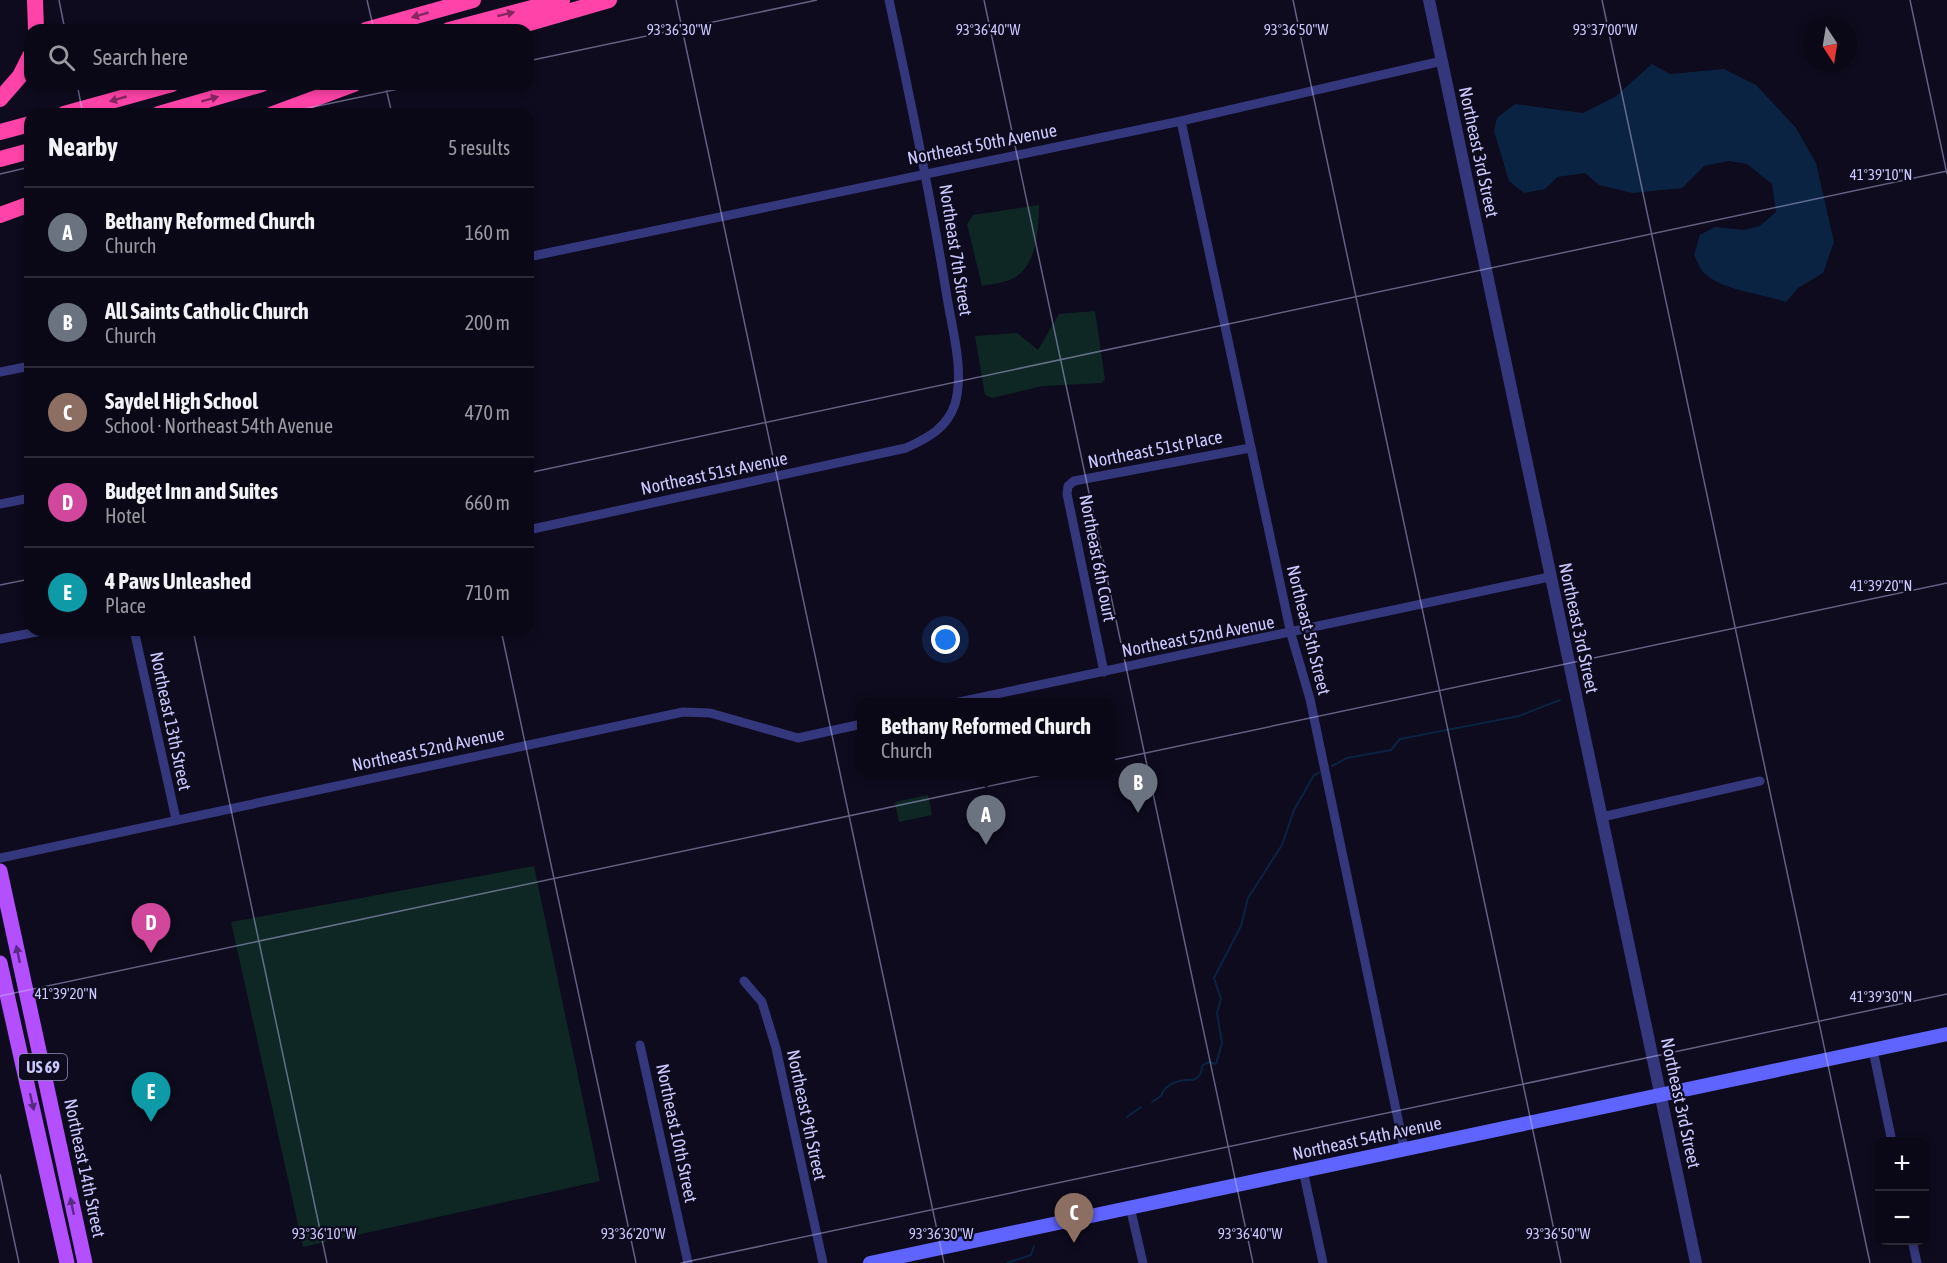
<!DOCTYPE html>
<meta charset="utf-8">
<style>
:root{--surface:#0a0816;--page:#181623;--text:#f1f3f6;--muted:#999aa1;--line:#2a2935;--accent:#d93025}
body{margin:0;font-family:"Asap Condensed",sans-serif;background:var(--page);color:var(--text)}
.controls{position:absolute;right:18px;bottom:18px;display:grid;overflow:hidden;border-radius:12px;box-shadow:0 3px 9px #0003}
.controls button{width:54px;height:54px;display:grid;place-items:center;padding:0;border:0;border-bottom:2px solid var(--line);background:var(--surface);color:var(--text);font:30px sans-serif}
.compass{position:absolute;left:1803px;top:18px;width:54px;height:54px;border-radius:50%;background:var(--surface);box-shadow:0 3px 9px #0003;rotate:168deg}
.you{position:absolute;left:946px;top:640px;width:21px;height:21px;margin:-15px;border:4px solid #fff;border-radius:50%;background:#1a73e8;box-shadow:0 0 0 9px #1a73e833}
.badge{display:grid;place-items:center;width:39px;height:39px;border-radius:50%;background:var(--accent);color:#fff;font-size:20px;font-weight:700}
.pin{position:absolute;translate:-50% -50px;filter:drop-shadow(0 2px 3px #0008)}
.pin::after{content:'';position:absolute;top:32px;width:21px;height:18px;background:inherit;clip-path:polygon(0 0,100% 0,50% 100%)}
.popup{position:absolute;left:857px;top:698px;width:258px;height:78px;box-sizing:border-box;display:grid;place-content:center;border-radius:12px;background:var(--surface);filter:drop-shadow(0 2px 4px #0005);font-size:20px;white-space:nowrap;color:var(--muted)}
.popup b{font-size:22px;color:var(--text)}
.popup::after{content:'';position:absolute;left:50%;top:100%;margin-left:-12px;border:12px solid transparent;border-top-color:var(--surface)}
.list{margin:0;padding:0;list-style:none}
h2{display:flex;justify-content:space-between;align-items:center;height:78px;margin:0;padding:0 24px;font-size:26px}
h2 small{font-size:20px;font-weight:400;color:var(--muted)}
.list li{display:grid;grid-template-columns:39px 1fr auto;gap:18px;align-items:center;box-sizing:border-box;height:90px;padding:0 24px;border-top:2px solid var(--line)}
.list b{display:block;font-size:22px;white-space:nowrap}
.list p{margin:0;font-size:20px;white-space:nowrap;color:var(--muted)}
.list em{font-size:20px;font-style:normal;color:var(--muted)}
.icon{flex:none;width:33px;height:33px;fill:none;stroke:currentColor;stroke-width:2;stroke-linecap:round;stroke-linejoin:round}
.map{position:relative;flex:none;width:1947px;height:1263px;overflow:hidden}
.search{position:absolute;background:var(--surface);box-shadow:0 3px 9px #0003;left:24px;top:24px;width:510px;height:66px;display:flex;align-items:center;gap:15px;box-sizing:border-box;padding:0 21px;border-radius:18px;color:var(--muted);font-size:22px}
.panel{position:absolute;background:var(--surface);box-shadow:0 3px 9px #0003;left:24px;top:108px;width:510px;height:528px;border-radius:18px}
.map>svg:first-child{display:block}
.green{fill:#0e2725}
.water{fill:#0b2342}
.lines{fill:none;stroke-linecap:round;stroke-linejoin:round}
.stream{stroke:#0b2342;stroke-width:2}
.minor{stroke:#35377d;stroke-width:9}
.tertiary{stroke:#35377d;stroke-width:12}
.secondary{stroke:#5f64ff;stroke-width:14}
.primary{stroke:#b34fff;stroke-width:15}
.motorway{stroke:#ff43a8;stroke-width:16}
.oneway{fill:#862762}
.oneway2{fill:#582a83}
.ticks{fill:none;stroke:#cbc8ff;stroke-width:1.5;stroke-opacity:0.45}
.labels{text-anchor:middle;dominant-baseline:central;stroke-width:4.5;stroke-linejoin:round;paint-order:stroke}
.shield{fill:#0d0b1d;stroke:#928fbb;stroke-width:1.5}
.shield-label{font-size:16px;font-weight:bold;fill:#cbc8ff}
.street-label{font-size:18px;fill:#cbc8ff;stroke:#0d0b1d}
.ticks-label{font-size:15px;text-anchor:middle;fill:#cbc8ff;stroke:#0d0b1d;stroke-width:4.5;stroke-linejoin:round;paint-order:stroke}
</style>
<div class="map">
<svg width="1947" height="1263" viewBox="0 0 1947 1263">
<rect width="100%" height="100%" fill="#0d0b1d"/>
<path class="green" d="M 1039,205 C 1039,228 1037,265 1014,278 C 1005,283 991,284 982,286 L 967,224 L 973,215 Z
M 1095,311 L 1105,379 L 1102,383 L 1043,386 L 992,398 L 985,395 L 975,336 L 1017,333 L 1038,350 L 1059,314 Z
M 928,795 L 932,815 L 899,822 L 895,802 Z
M 534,866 L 600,1181 L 303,1247 L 231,922 Z"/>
<path class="water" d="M 1652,64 L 1670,74 L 1724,69 L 1756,85 L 1796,128 L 1816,163 L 1834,242 L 1823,273 L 1798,288 L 1786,302 C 1761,293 1722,291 1703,272 C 1699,268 1697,260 1694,255 L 1700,235 L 1715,227 L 1743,230 L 1760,226 L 1776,212 L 1772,184 L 1747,164 L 1729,161 L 1704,166 L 1682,188 L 1632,193 L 1599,185 L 1585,173 L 1557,177 L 1545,189 L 1524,193 L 1509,181 L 1494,131 L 1497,118 L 1515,104 L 1583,113 L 1615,97 Z"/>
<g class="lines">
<path class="stream" d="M 1332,766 L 1347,758 L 1391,750 L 1400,739 L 1519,716 L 1560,700
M 1152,1102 L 1161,1096 C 1165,1083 1181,1079 1194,1080 L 1200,1075 L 1203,1065 L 1209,1062 L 1216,1064 L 1222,1043 L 1217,1013 L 1221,999 L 1214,978 L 1241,926 L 1248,898 L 1282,845 L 1294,810 L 1314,775 L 1319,773
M 1127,1117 L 1141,1107
M 1007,1263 L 1031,1255 L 1034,1246"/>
<path class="minor" d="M 1181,121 L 1291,634 L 1310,699 L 1404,1148
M 528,257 L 1181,121 L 1442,61
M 0,372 L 30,366
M 0,504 L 30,498
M 528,530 L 906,448 C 928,438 947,428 955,404 C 965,369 951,326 946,291 C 930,193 910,97 889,0
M 134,630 L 176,819
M 0,639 L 47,630
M 1104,672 L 1067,494 L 1068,486 L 1074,481 L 1250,448
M 959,702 L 1549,577
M 1602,817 L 1760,781
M 0,858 L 683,712 L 710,713 L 798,738 L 862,724
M 744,981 L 762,1002 L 776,1048 L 823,1263
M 640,1045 L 688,1263
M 1873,1050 L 1892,1142
M 1303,1170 L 1323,1263
M 1130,1207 L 1143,1263
M 1912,1240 L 1917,1263"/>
<path class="tertiary" d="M 1429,0 L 1696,1263"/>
<path class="secondary" d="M 870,1263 L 1947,1034"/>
<path class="primary" d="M 0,871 L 85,1263
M 0,963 L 67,1263"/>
<path class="motorway" d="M 35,0 L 36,30
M 366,30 L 473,0
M 449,30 L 562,0
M 505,30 L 609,0
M 0,99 L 20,76 L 30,56
M 64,114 L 172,84
M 159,114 L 262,84
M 273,114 L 354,84
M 0,132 L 30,124
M 0,159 L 30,151
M 0,215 L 30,204"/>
</g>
<defs><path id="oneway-solid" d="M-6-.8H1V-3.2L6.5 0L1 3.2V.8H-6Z" transform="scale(1.5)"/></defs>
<g class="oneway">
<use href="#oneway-solid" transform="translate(506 14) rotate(-14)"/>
<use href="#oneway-solid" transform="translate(420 15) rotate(164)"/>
<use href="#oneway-solid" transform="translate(118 99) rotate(164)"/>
<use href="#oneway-solid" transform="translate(210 99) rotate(-16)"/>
</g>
<g class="oneway2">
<use href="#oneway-solid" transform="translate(18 954) rotate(-102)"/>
<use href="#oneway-solid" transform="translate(32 1102) rotate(77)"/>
<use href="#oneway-solid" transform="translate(72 1206) rotate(-102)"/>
</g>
<path class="ticks" d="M 59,0 L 65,30M 367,0 L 374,30M 676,0 L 944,1263M 984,0 L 1253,1263M 1293,0 L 1561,1263M 1602,0 L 1870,1263M 1910,0 L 1947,174M 528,61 L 817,0M 77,84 L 83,114M 385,84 L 392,114M 280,114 L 422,84M 0,174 L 30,167M 528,473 L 1947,171M 0,585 L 30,579M 193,630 L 327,1263M 501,630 L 636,1263M 0,996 L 1947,583M 0,1174 L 19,1263M 681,1263 L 1947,994"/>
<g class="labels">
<rect class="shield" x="19" y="1054" width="48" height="26" rx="4.5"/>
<g class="shield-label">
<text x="43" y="1067">US 69</text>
</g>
<g class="street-label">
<text transform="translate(982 144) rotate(-11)">Northeast 50th Avenue</text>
<text transform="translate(1479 152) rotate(78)">Northeast 3rd Street</text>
<text transform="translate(956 250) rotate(81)">Northeast 7th Street</text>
<text transform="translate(1155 449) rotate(-11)">Northeast 51st Place</text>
<text transform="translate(714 473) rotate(-12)">Northeast 51st Avenue</text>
<text transform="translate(1098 558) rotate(79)">Northeast 6th Court</text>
<text transform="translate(1579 628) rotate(78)">Northeast 3rd Street</text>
<text transform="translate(1309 630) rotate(76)">Northeast 5th Street</text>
<text transform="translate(1198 636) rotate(-11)">Northeast 52nd Avenue</text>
<text transform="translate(171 721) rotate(78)">Northeast 13th Street</text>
<text transform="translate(428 749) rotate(-12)">Northeast 52nd Avenue</text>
<text transform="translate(1681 1103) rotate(78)">Northeast 3rd Street</text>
<text transform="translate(807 1115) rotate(78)">Northeast 9th Street</text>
<text transform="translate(677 1133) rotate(78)">Northeast 10th Street</text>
<text transform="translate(1367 1138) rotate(-12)">Northeast 54th Avenue</text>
<text transform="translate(85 1168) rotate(78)">Northeast 14th Street</text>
</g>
</g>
<g class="ticks-label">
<text x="679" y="35">93°36'30"W</text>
<text x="988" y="35">93°36'40"W</text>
<text x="1296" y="35">93°36'50"W</text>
<text x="1605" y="35">93°37'00"W</text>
<text x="1881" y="180">41°39'10"N</text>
<text x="1881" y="591">41°39'20"N</text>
<text x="66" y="999">41°39'20"N</text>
<text x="1881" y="1002">41°39'30"N</text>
<text x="324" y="1239">93°36'10"W</text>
<text x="633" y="1239">93°36'20"W</text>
<text x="941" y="1239">93°36'30"W</text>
<text x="1250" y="1239">93°36'40"W</text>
<text x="1558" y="1239">93°36'50"W</text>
</g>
</svg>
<div class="controls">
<button>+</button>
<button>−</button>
</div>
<svg class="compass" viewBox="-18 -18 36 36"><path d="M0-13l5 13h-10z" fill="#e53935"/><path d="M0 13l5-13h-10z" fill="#999aa1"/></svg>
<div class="you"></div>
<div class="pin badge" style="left:986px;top:845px;background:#6b7280">A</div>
<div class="popup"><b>Bethany Reformed Church</b>Church</div>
<div class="pin badge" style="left:1138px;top:813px;background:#6b7280">B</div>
<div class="pin badge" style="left:1074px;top:1243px;background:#8d6e63">C</div>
<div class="pin badge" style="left:151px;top:953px;background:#d1479c">D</div>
<div class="pin badge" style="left:151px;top:1122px;background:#0f9aa8">E</div>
<div class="search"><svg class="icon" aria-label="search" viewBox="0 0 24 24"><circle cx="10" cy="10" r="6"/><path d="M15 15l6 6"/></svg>Search here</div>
<section class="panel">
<h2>Nearby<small>5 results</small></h2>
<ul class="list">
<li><span class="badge" style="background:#6b7280">A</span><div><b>Bethany Reformed Church</b><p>Church</p></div><em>160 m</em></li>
<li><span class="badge" style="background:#6b7280">B</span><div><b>All Saints Catholic Church</b><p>Church</p></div><em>200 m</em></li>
<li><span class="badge" style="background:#8d6e63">C</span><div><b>Saydel High School</b><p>School · Northeast 54th Avenue</p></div><em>470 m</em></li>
<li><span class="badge" style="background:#d1479c">D</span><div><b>Budget Inn and Suites</b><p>Hotel</p></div><em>660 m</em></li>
<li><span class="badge" style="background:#0f9aa8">E</span><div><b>4 Paws Unleashed</b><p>Place</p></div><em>710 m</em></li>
</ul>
</section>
</div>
